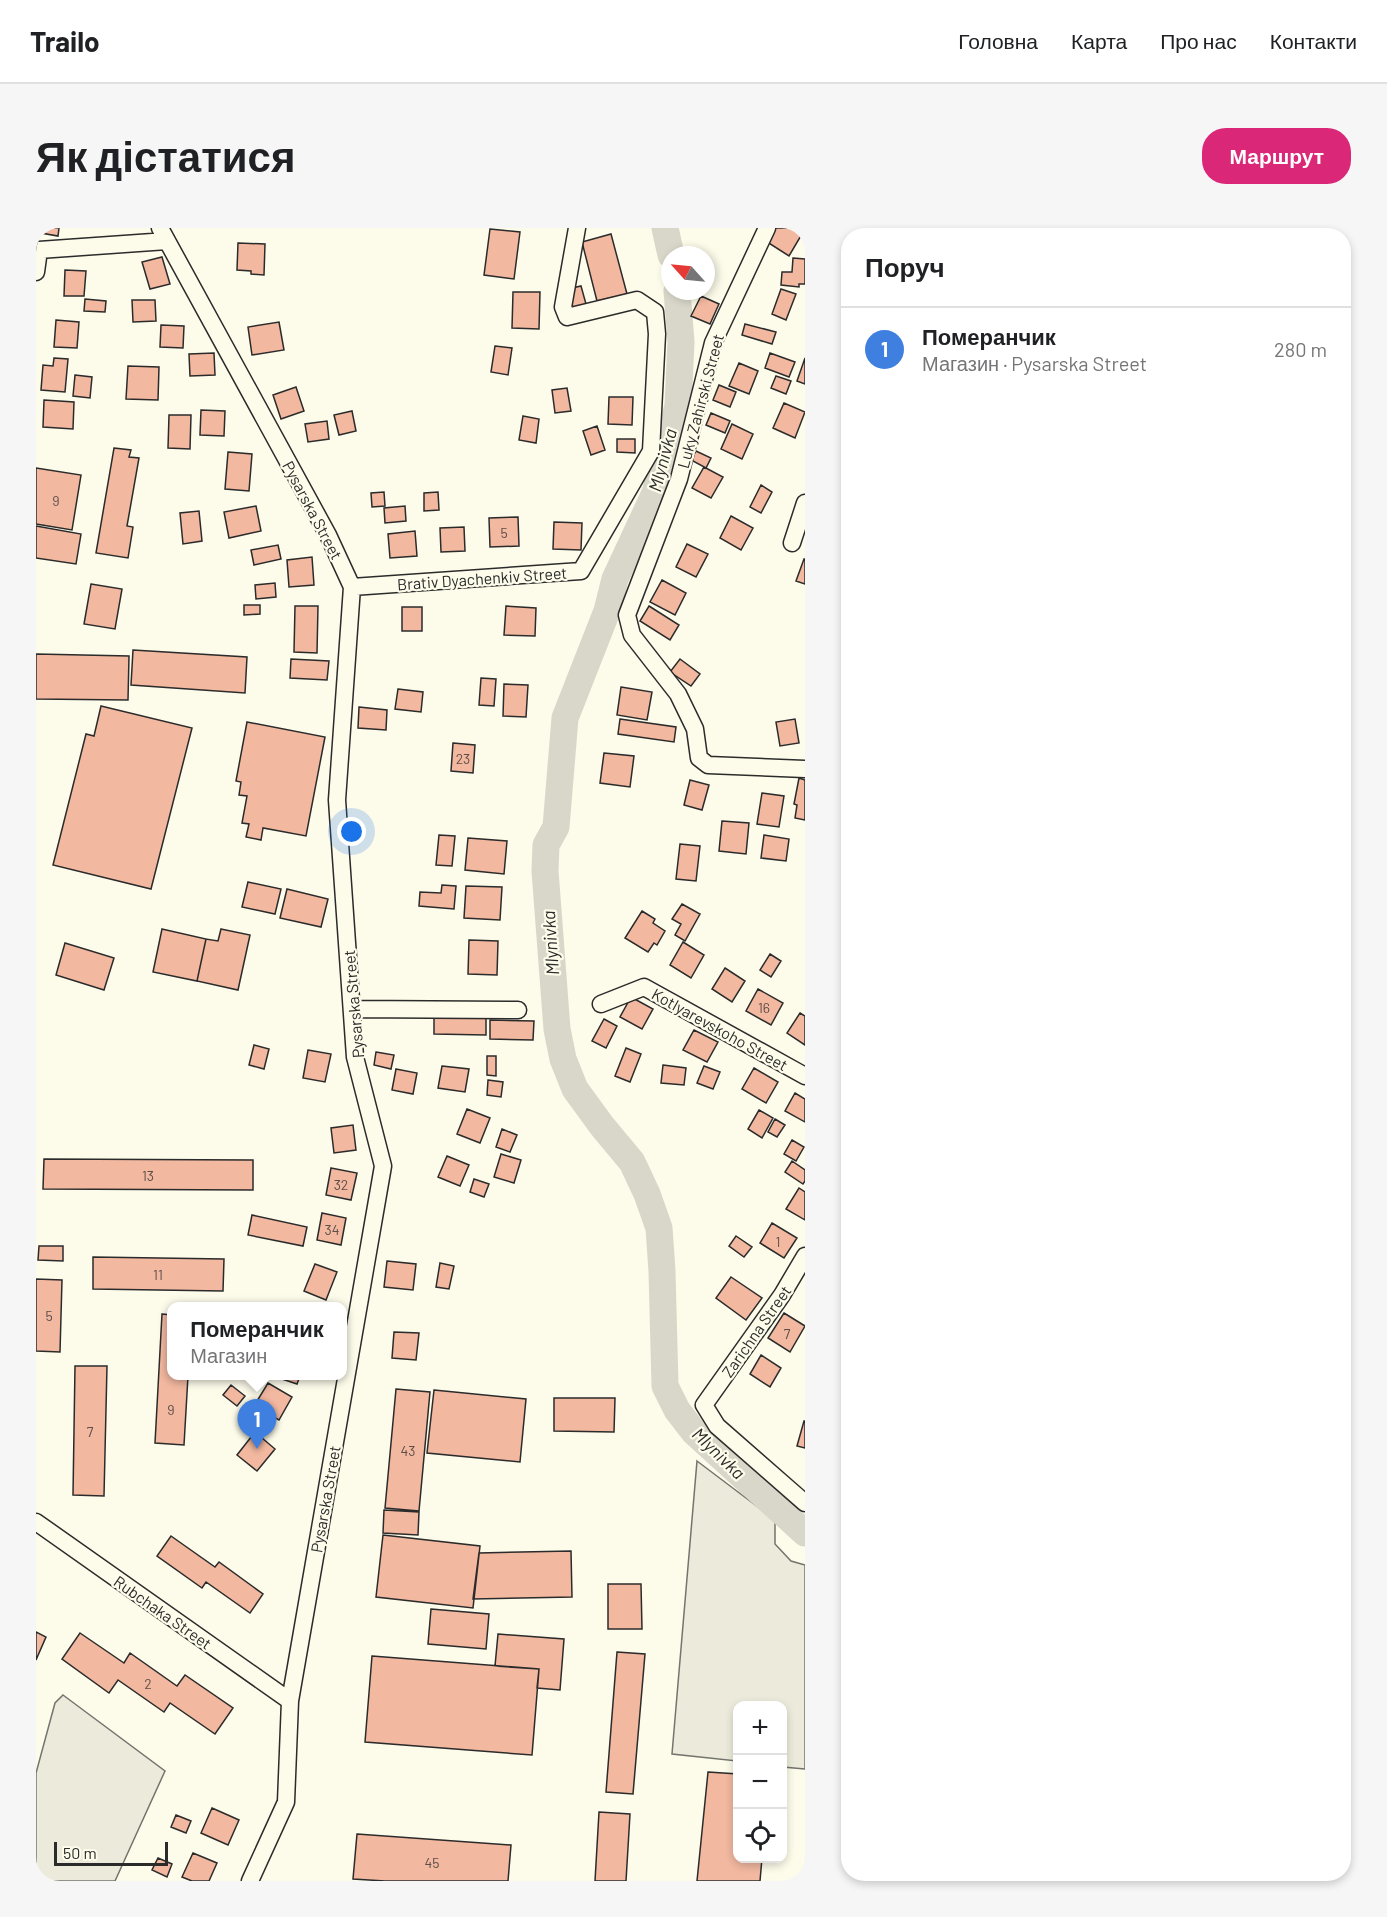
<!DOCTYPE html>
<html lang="uk">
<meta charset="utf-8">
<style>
:root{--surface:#fff;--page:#f6f6f6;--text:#202124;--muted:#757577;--line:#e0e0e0;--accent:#db2777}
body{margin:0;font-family:Barlow,sans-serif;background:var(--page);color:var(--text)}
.controls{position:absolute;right:18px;bottom:18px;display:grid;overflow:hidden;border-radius:12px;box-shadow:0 3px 9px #0003}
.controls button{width:54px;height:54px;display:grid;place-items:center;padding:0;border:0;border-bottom:2px solid var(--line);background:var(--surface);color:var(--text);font:30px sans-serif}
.compass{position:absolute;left:625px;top:18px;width:54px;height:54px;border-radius:50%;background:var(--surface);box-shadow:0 3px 9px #0003;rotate:297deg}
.scale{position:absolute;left:18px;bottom:15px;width:114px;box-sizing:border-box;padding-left:6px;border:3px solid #2b2b2b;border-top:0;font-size:16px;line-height:21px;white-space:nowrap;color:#2b2b2b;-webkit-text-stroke:4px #fdfbea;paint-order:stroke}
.you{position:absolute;left:316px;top:604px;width:21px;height:21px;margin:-15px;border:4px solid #fff;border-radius:50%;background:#1a73e8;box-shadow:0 0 0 9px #1a73e833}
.badge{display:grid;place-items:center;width:39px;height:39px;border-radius:50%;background:var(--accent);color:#fff;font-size:20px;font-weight:700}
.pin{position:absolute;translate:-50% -50px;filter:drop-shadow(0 2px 3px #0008)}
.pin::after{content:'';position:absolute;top:32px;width:21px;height:18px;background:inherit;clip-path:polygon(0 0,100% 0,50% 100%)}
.popup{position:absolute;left:131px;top:1074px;width:180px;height:78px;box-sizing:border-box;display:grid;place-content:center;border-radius:12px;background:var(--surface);filter:drop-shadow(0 2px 4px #0005);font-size:20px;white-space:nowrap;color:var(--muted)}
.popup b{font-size:22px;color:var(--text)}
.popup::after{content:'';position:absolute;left:50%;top:100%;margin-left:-12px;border:12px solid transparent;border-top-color:var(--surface)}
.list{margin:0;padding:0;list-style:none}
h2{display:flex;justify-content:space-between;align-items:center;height:78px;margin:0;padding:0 24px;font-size:26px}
h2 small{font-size:20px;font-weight:400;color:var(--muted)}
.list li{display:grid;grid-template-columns:39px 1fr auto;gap:18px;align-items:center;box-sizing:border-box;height:84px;padding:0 24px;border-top:2px solid var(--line)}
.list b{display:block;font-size:22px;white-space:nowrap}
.list p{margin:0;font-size:20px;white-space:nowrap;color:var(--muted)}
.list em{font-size:20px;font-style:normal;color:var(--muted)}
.icon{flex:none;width:33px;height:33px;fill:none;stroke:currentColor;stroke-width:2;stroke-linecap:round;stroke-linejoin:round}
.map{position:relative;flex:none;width:769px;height:1653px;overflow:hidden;border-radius:24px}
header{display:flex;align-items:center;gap:36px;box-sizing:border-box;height:84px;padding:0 30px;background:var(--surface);border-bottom:2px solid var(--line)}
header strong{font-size:28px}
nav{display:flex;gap:33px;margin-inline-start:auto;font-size:21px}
.intro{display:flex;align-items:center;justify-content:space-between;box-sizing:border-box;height:144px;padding:0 36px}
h1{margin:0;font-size:42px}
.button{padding:15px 27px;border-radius:24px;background:var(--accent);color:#fff;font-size:21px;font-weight:700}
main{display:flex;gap:36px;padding:0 36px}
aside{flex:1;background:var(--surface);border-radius:24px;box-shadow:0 3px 9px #0003}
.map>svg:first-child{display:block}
.green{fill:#ecebdb;stroke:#74746e;stroke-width:1.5}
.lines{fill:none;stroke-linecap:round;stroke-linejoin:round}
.river{stroke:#d8d7c9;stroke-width:27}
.building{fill:#f2b8a0;stroke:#2b2b2b;stroke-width:1.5}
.minor-casing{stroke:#2b2b2b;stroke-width:19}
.minor{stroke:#fdfbea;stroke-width:16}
.labels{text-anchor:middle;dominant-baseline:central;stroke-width:4.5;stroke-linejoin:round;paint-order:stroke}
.number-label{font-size:14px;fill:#5d4e48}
.street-label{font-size:16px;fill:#2b2b2b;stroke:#fdfbea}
.water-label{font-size:18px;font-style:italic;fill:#2b2b2b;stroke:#fdfbea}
</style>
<header>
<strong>Trailo</strong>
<nav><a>Головна</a><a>Карта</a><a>Про нас</a><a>Контакти</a></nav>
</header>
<div class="intro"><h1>Як дістатися</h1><a class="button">Маршрут</a></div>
<main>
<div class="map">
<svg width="769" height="1653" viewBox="0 0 769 1653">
<rect width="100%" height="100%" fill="#fdfbea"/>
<path class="green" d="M 661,1233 L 739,1292 L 739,1316 L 755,1333 L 769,1337 L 769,1541 L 747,1539 L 746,1478 L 702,1478 L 701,1533 L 636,1526 Z
M 27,1467 L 129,1543 L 79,1653 L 0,1653 L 0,1545 L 19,1475 Z"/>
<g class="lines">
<path class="river" d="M 629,0 L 635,27
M 641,63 L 645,114 L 642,178 L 619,265 L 579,351 L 571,383 L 529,490 L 520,599 L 510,617 L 509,643 L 521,801 L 527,831 L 539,861 L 566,898 L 596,934 L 611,966 L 623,1000 L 626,1043 L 629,1158 L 641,1182 L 658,1204 L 769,1305"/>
</g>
<path class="building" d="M 5,0 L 23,0 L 22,8 L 5,5 Z
M 736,0 L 756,0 L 766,6 L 753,28 L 728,12 Z
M 454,1 L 484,4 L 478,51 L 448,47 Z
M 575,6 L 591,66 L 561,73 L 546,14 Z
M 202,15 L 229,16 L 228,47 L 215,46 L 215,43 L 201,42 Z
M 126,29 L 134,56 L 114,61 L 106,34 Z
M 757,30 L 769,31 L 769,56 L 763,56 L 763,59 L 745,57 L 746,44 L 756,44 Z
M 29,42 L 50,43 L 48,68 L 28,68 Z
M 545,58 L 550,76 L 537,80 L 532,61 Z
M 745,61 L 760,66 L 750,92 L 736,86 Z
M 477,64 L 504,64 L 503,101 L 476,100 Z
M 665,68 L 683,76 L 674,96 L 655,88 Z
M 49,71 L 70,73 L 69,84 L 48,83 Z
M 96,72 L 119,72 L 120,93 L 97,94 Z
M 20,92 L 43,94 L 41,120 L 18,119 Z
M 243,94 L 248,122 L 216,127 L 212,99 Z
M 709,96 L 740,104 L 736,116 L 706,107 Z
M 125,97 L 148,98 L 147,120 L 124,119 Z
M 459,118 L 476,120 L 472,147 L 455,144 Z
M 178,125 L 179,147 L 154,148 L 153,126 Z
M 734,125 L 759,134 L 753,149 L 729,140 Z
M 18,130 L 32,131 L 29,164 L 5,162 L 7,137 L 17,138 Z
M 769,130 L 769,156 L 761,153 Z
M 703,135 L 722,143 L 713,166 L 693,158 Z
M 92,138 L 123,139 L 122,172 L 90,171 Z
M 39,147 L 56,149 L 54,170 L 37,168 Z
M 740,148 L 755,153 L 750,166 L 735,160 Z
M 683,157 L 700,164 L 694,179 L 677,172 Z
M 260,159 L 268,183 L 245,191 L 237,167 Z
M 531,160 L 535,183 L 519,185 L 516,162 Z
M 573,169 L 597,169 L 596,197 L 572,196 Z
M 8,172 L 38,174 L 37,201 L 7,199 Z
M 748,175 L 769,184 L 759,210 L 737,200 Z
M 165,182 L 189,183 L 188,208 L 164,207 Z
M 316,183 L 320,203 L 303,207 L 298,187 Z
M 675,185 L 694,193 L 689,205 L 670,197 Z
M 133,187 L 155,187 L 154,221 L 132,220 Z
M 487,188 L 503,191 L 500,215 L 483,212 Z
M 291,193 L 293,211 L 272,214 L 269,196 Z
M 696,196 L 717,206 L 706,231 L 685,221 Z
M 561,198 L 569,222 L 555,227 L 547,203 Z
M 581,211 L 599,211 L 599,225 L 581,224 Z
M 78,220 L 95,222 L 93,229 L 103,230 L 91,298 L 97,299 L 92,330 L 60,325 Z
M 660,223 L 675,230 L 670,240 L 655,232 Z
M 192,224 L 216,226 L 213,263 L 189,261 Z
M 668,239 L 687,249 L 675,270 L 656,260 Z
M 0,240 L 45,247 L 36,302 L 0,296 Z
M 725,257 L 736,264 L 725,285 L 714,279 Z
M 348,264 L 349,278 L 336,279 L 335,265 Z
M 402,264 L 403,282 L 388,283 L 388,265 Z
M 220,278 L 225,303 L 193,310 L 188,284 Z
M 369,278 L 370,293 L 349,295 L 348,280 Z
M 163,283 L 166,313 L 147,316 L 144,285 Z
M 695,288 L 717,300 L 705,322 L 684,310 Z
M 482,289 L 483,318 L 454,319 L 453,290 Z
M 518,294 L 546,295 L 545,322 L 517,321 Z
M 0,298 L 45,306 L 40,336 L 0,330 Z
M 428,299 L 429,323 L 405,324 L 404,300 Z
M 379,303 L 381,328 L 354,330 L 352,306 Z
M 651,316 L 672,326 L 660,349 L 640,339 Z
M 242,317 L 245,331 L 218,337 L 215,322 Z
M 276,329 L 278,357 L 253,359 L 251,332 Z
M 768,331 L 769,331 L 769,356 L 760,353 Z
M 626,352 L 650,365 L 639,387 L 614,374 Z
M 239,355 L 240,369 L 220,371 L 219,357 Z
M 55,356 L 86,361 L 79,401 L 48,396 Z
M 208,377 L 224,377 L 224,386 L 208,387 Z
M 259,378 L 282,378 L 281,425 L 258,424 Z
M 470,378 L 500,380 L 499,408 L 468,407 Z
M 613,378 L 643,397 L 634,412 L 604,393 Z
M 366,379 L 386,379 L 386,403 L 366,403 Z
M 97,422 L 211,429 L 209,465 L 95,457 Z
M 0,426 L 93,428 L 92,472 L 0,471 Z
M 255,431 L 293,433 L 291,452 L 254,450 Z
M 644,431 L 664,446 L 655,458 L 634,444 Z
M 445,450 L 460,451 L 458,478 L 443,477 Z
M 468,456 L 492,457 L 490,489 L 467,488 Z
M 585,459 L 616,464 L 611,492 L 581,487 Z
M 362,461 L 387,464 L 385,484 L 359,481 Z
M 65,478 L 156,500 L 115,661 L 17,637 L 50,506 L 58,508 Z
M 323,479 L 351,482 L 350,502 L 322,500 Z
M 584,491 L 640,499 L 638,514 L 582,506 Z
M 759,491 L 763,515 L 744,518 L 740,494 Z
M 211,494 L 289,509 L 270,608 L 227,600 L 225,612 L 210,609 L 213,596 L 206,595 L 211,568 L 203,567 L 205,554 L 200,553 Z
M 417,515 L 439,517 L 437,545 L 415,543 Z
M 568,525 L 598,528 L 594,559 L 564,555 Z
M 763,550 L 769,552 L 769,592 L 759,590 L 761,577 L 758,576 Z
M 654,552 L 673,557 L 666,582 L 648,577 Z
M 726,565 L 748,568 L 743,599 L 721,596 Z
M 686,593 L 713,595 L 710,626 L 683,623 Z
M 403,607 L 419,608 L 416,638 L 400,637 Z
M 728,607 L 753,611 L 750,633 L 725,630 Z
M 432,610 L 471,613 L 468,646 L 429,642 Z
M 644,616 L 664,618 L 660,653 L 640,651 Z
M 212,654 L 245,661 L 239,686 L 206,679 Z
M 406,657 L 420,658 L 418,681 L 383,678 L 384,664 L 405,665 Z
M 430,658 L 466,659 L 464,692 L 428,690 Z
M 251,661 L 292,671 L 285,699 L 244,690 Z
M 646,676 L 664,686 L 649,713 L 639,707 L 645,696 L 636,691 Z
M 606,683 L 619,691 L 617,695 L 629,703 L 621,717 L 618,715 L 612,724 L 589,710 Z
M 126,701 L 170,711 L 161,753 L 117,744 Z
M 185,701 L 214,707 L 202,762 L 161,753 L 170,711 L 182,713 Z
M 433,712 L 462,713 L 461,747 L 432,746 Z
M 647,714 L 668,727 L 655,750 L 634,737 Z
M 29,715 L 78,730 L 68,762 L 20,747 Z
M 734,726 L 745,733 L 735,749 L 724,742 Z
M 689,740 L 709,753 L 696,774 L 676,761 Z
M 722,761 L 747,775 L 735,797 L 710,783 Z
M 595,769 L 617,781 L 606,801 L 584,789 Z
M 764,785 L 769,788 L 769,817 L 751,805 Z
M 398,789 L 450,790 L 450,807 L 398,806 Z
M 568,791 L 581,798 L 570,820 L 556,813 Z
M 454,792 L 498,793 L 497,812 L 454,811 Z
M 658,802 L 682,814 L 671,834 L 647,822 Z
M 218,817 L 233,821 L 228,841 L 213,837 Z
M 590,820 L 605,826 L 594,854 L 579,848 Z
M 272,822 L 295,826 L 289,854 L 267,850 Z
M 340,824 L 358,827 L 355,841 L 338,837 Z
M 451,828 L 460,828 L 460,848 L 451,847 Z
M 627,837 L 650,840 L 648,857 L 625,855 Z
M 406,838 L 433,841 L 429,864 L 402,860 Z
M 668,838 L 684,844 L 677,861 L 661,855 Z
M 718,840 L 742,854 L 730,875 L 706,861 Z
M 360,841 L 381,845 L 377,866 L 356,862 Z
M 452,852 L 467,854 L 465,869 L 451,867 Z
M 759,865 L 769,871 L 769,894 L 749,883 Z
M 431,881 L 454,890 L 444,915 L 421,906 Z
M 723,882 L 737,890 L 726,910 L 712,901 Z
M 739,891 L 749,897 L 741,909 L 732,904 Z
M 317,897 L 320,922 L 298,925 L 295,900 Z
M 466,901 L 481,907 L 474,924 L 460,919 Z
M 756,912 L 768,919 L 760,933 L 748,926 Z
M 465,926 L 485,932 L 478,955 L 458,949 Z
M 411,928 L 433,937 L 424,958 L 402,949 Z
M 8,931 L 217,932 L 217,962 L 7,961 Z
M 756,933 L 769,942 L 769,953 L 767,956 L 749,944 Z
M 295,940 L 321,945 L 315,972 L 290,967 Z
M 438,951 L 453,956 L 448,969 L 434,964 Z
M 763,960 L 769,964 L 769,992 L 750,981 Z
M 286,985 L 310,990 L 305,1017 L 281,1012 Z
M 216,987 L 271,999 L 267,1018 L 212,1007 Z
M 736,995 L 761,1010 L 748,1030 L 724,1015 Z
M 700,1008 L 716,1019 L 708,1029 L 693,1018 Z
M 3,1018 L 27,1018 L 27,1033 L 2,1032 Z
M 57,1029 L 188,1031 L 187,1063 L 57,1061 Z
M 351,1033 L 380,1036 L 377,1062 L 348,1059 Z
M 404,1035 L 418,1038 L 413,1061 L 400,1059 Z
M 279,1036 L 301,1044 L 290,1072 L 268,1063 Z
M 695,1049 L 726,1070 L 710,1092 L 680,1070 Z
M 0,1051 L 26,1052 L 24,1124 L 0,1123 Z
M 748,1085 L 769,1098 L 754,1124 L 732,1110 Z
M 126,1086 L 136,1087 L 136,1148 L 152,1148 L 148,1217 L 119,1215 Z
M 358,1104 L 383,1105 L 380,1132 L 356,1130 Z
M 725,1127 L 745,1140 L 734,1159 L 714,1146 Z
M 39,1138 L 71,1138 L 68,1268 L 37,1267 Z
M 237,1148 L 264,1148 L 261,1156 Z
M 232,1155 L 256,1169 L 243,1192 L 218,1178 Z
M 195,1157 L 209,1168 L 201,1178 L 187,1167 Z
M 360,1161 L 394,1164 L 383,1283 L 349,1280 Z
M 398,1162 L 490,1171 L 484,1234 L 391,1225 Z
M 518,1170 L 579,1170 L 578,1204 L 518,1203 Z
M 768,1193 L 769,1193 L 769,1220 L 761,1218 Z
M 219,1204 L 239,1221 L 221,1243 L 201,1227 Z
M 348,1282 L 383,1284 L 382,1307 L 347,1305 Z
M 347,1307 L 444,1318 L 437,1380 L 340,1369 Z
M 135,1308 L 179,1339 L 183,1334 L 227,1366 L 214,1385 L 170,1354 L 166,1360 L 121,1328 Z
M 535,1323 L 536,1369 L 437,1371 L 443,1325 Z
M 572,1356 L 605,1356 L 606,1401 L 572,1401 Z
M 395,1381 L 453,1386 L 450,1421 L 392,1416 Z
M 0,1404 L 10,1409 L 0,1432 Z
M 44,1405 L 88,1435 L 94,1425 L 141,1458 L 149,1447 L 197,1480 L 179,1506 L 134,1475 L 128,1484 L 82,1452 L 73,1465 L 26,1431 Z
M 462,1406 L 528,1411 L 524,1462 L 501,1460 L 503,1441 L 459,1438 Z
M 581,1424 L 609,1426 L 597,1566 L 570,1564 Z
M 336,1428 L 503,1441 L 496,1527 L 329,1514 Z
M 672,1544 L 702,1546 L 702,1630 L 726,1630 L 724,1653 L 661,1653 Z
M 176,1580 L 203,1592 L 192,1617 L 165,1605 Z
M 563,1584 L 594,1586 L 590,1653 L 559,1653 Z
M 140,1587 L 155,1593 L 150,1605 L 135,1599 Z
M 321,1606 L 475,1617 L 472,1653 L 349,1653 L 317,1651 Z
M 157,1625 L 181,1635 L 173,1653 L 156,1653 L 146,1649 Z
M 122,1630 L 136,1636 L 131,1649 L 116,1642 Z"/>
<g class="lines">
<g class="minor-casing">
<path id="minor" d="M 124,0 L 292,307 L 316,359 L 301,572 L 319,829 L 347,938 L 254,1473 L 250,1574 L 214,1653
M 731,0 L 677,115 L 643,251 L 591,387 L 596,407 L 642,466 L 659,501 L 663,530 L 672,537 L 769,541
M 0,44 L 3,22 L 131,13
M 756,315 L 769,275
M 316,359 L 545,343 L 615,223 L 621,106 L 619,84 L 601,72 L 531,89 L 527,79 L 541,0
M 565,776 L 608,759 L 769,848
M 316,781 L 482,782
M 769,1028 L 746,1067 L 668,1177 L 681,1198 L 769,1275
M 0,1294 L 254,1473"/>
</g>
<use href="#minor" class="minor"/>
</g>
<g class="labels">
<g class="number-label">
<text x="20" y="272">9</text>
<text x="468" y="304">5</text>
<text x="427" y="530">23</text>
<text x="728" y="779">16</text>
<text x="112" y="947">13</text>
<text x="305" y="956">32</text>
<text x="296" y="1001">34</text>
<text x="742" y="1013">1</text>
<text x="122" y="1046">11</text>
<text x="13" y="1087">5</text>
<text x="751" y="1105">7</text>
<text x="135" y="1181">9</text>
<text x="54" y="1203">7</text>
<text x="372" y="1222">43</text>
<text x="112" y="1455">2</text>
<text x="396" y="1634">45</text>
</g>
<g class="street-label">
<text transform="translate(664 173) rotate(-75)">Luky Zahirski Street</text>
<text transform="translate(277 282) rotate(62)">Pysarska Street</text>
<text transform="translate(446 350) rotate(-4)">Brativ Dyachenkiv Street</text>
<text transform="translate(317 776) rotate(-95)">Pysarska Street</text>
<text transform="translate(684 801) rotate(29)">Kotlyarevskoho Street</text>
<text transform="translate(720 1103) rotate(-55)">Zarichna Street</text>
<text transform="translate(289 1271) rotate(-80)">Pysarska Street</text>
<text transform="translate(127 1384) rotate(35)">Rubchaka Street</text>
</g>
<g class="water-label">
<text transform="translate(626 232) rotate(-75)">Mlynivka</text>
<text transform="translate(514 715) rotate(-94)">Mlynivka</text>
<text transform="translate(683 1225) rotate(44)">Mlynivka</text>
</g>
</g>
</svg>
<div class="controls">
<button>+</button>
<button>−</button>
<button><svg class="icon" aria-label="locate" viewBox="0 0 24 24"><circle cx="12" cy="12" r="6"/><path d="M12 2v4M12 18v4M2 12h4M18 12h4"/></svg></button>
</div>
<svg class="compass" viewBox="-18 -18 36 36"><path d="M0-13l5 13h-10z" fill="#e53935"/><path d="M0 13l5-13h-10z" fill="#757577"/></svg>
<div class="scale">50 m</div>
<div class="you"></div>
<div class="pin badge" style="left:221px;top:1221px;background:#3f7fe0">1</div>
<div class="popup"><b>Померанчик</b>Магазин</div>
</div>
<aside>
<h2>Поруч<small></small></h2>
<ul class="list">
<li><span class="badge" style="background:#3f7fe0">1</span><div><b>Померанчик</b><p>Магазин · Pysarska Street</p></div><em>280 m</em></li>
</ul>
</aside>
</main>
